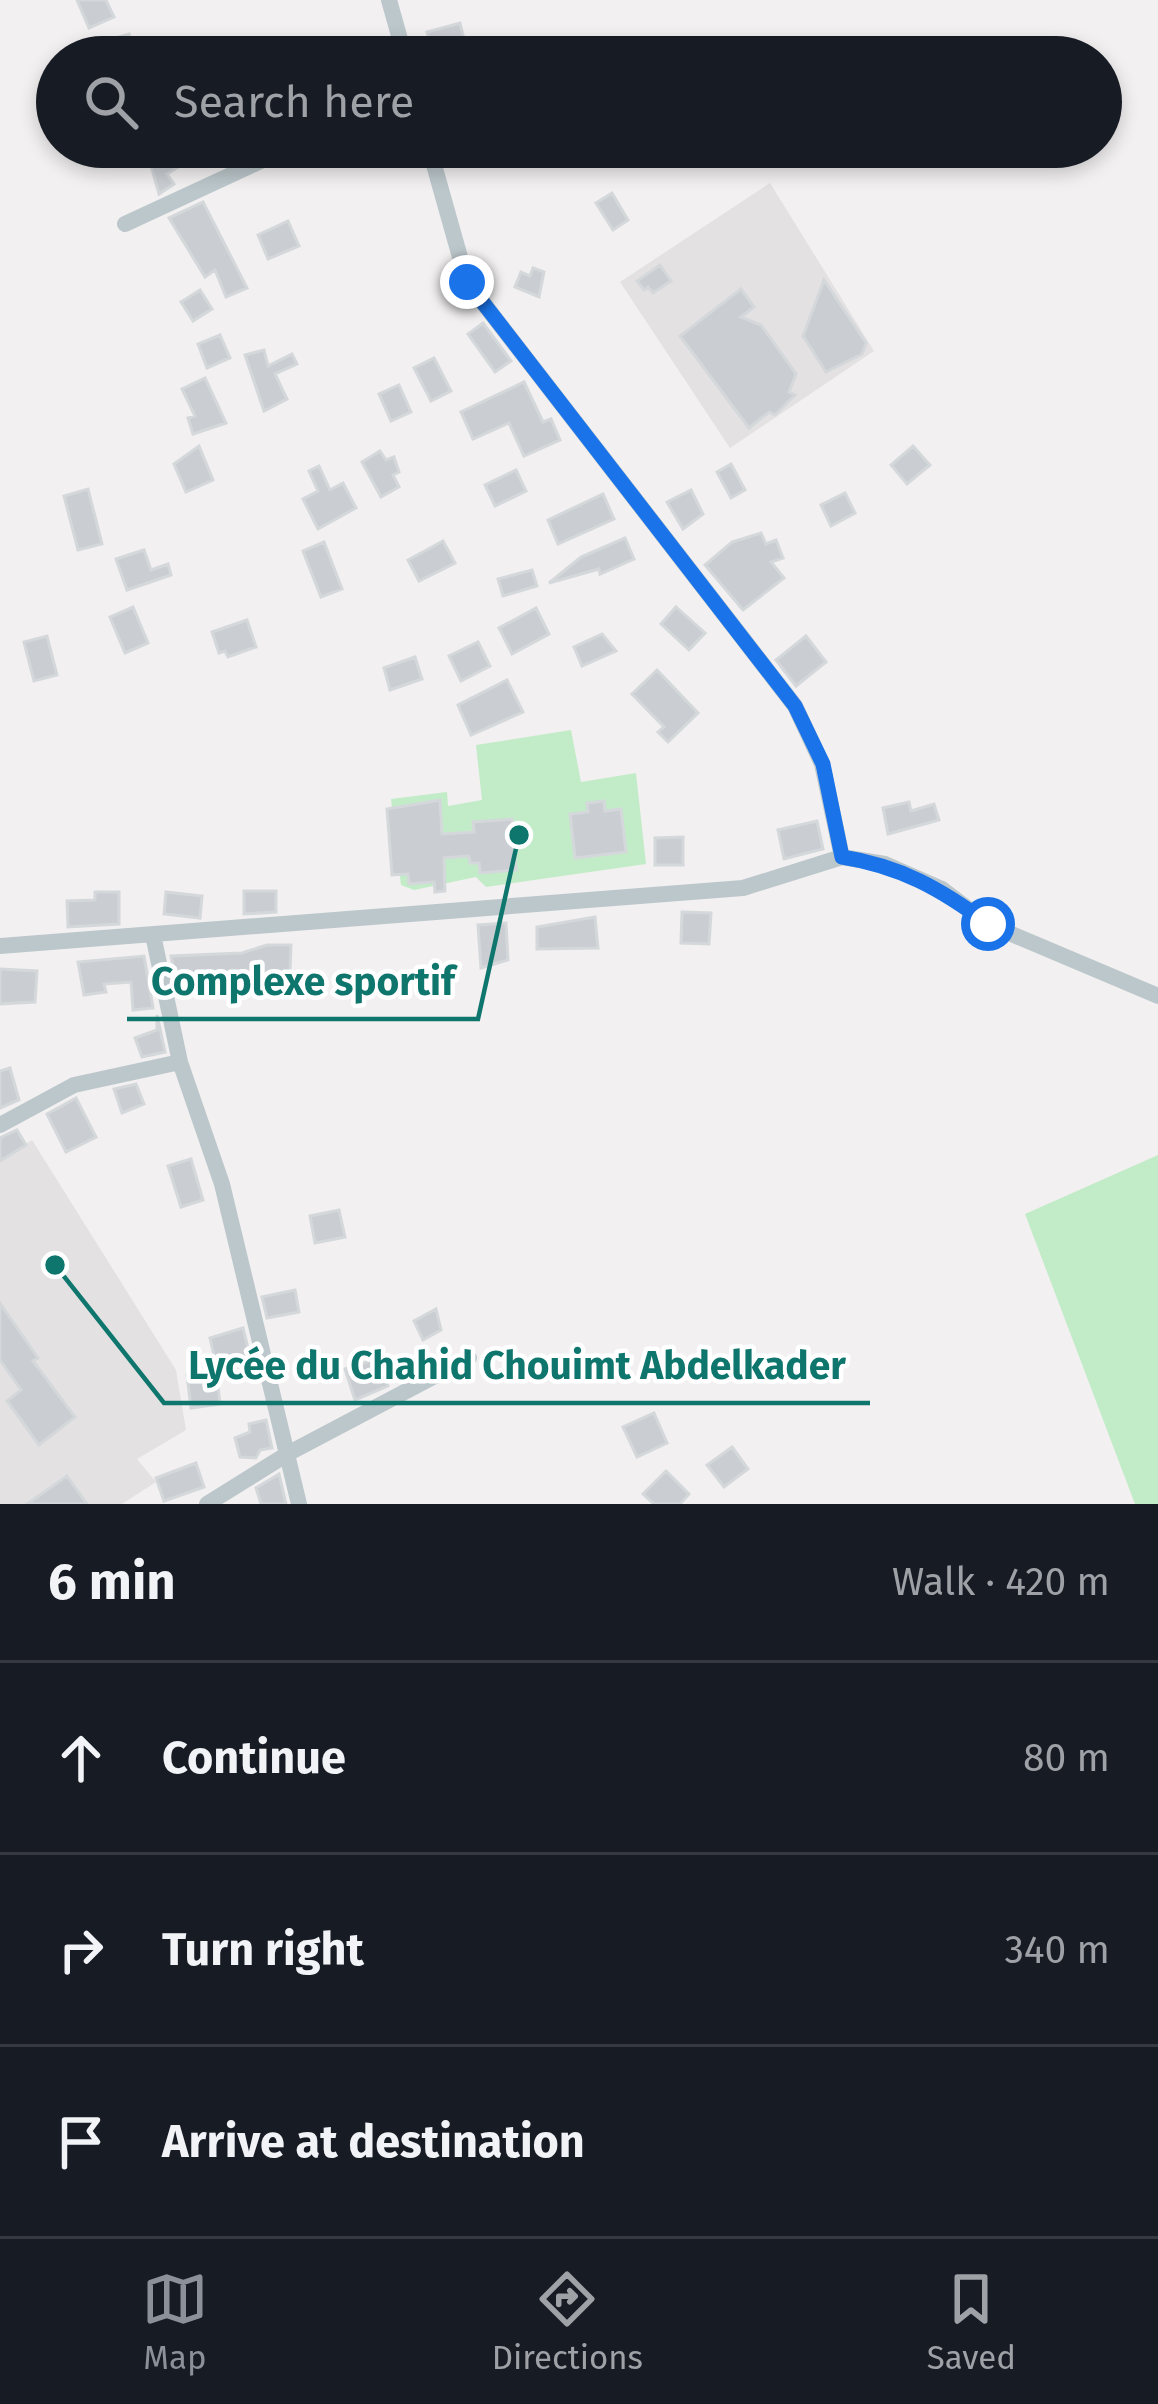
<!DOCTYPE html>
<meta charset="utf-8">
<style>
:root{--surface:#171b24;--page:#20242c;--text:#f1f3f6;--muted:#9ea1a6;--line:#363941;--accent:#8c9099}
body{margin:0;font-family:"Fira Sans",sans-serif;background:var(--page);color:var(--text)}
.stop{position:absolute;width:36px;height:36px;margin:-27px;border:9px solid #1a73e8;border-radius:50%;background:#fff}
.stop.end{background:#1a73e8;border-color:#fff;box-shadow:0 3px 12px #0008}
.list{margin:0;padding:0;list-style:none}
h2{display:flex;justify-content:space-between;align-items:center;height:156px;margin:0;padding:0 48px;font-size:51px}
h2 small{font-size:39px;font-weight:400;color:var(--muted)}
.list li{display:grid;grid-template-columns:78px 1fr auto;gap:36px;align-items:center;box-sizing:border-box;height:192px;padding:0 48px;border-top:3px solid var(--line)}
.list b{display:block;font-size:45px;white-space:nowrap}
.list em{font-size:39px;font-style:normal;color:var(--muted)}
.icon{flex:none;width:66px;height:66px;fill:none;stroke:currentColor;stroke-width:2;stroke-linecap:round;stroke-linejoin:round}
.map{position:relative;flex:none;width:1158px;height:1504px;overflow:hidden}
.search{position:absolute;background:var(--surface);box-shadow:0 6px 18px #0003;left:36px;right:36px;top:36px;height:132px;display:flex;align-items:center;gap:30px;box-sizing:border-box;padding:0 42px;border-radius:66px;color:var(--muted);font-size:45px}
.sheet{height:732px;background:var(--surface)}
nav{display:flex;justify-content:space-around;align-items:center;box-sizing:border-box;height:168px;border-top:3px solid var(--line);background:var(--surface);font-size:33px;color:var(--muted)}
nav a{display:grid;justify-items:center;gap:6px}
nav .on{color:var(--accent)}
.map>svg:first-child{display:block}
.education{fill:#e3e1e2}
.green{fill:#c2ecc8}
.building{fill:#caced2;stroke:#d4d8db;stroke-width:3}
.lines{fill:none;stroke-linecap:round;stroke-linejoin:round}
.street{stroke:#bcc7cb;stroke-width:16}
.route{stroke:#1a73e8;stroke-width:15}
.leader{fill:none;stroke:#0f766e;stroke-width:4.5}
.callout-dot{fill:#0f766e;stroke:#fff;stroke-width:4.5}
.callout-label{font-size:39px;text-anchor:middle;font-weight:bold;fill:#0f766e;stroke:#fff;stroke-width:9;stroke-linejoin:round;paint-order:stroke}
</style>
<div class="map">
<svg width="1158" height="1504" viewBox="0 0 1158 1504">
<rect width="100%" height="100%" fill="#f2f0f0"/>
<path class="education" d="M 770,183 L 874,351 L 730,448 L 620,282 Z
M 32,1140 L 176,1370 L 186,1430 L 137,1459 L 156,1482 L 122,1504 L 0,1504 L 0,1159 Z"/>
<path class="green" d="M 571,730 L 581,782 L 636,773 L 646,864 L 486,887 L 476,877 L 414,890 L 401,885 L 391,799 L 447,792 L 448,806 L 482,800 L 476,745 Z
M 1158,1155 L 1158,1504 L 1135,1504 L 1025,1214 Z"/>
<path class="building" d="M 77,0 L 106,0 L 114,17 L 89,28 Z
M 460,23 L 466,47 L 434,56 L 427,32 Z
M 129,34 L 136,57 L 85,57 L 81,48 Z
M 162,147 L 187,147 L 193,158 L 167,174 L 174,184 L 159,194 L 148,155 L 154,152 L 160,161 L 169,157 Z
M 612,193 L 628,220 L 613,230 L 596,203 Z
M 203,202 L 247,288 L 226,297 L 215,270 L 205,277 L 169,218 Z
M 288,221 L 299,246 L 268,259 L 258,235 Z
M 660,265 L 671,281 L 653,293 L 648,287 L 644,290 L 637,281 Z
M 533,268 L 544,272 L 539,297 L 515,287 L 521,272 L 530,276 Z
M 824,280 L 866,343 L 862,354 L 826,372 L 803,336 Z
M 741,289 L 754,307 L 741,317 L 761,325 L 796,374 L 789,392 L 795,395 L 775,415 L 769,412 L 749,428 L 680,336 Z
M 200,290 L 212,309 L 193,321 L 181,302 Z
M 483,323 L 511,361 L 495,372 L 468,334 Z
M 220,335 L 230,358 L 207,368 L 198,344 Z
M 264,350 L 268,366 L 292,354 L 297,364 L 275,374 L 287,399 L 264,411 L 245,355 Z
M 434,358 L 451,391 L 431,401 L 414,368 Z
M 205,378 L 226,423 L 193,434 L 188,418 L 195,416 L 182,389 Z
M 524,382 L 543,422 L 551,419 L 560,440 L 524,456 L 509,423 L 473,439 L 461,412 Z
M 399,385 L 411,412 L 391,421 L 379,394 Z
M 199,446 L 213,480 L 186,492 L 174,464 Z
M 913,446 L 930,465 L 907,484 L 891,465 Z
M 380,451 L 386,460 L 394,457 L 399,472 L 393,475 L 399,487 L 381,497 L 362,462 Z
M 731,464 L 745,490 L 731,498 L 717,472 Z
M 319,466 L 330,490 L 343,483 L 356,508 L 318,529 L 303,499 L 318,491 L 309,471 Z
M 516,470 L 526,491 L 495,506 L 485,485 Z
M 88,489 L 102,544 L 78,550 L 64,496 Z
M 691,490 L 703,514 L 683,529 L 667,502 Z
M 845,493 L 855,513 L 831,526 L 821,505 Z
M 603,494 L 614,519 L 558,544 L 548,520 Z
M 761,533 L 766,544 L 776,540 L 783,558 L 771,562 L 784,578 L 743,610 L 705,565 L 732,542 Z
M 625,538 L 634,559 L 600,574 L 599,569 L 549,583 L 581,557 Z
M 443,541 L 455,563 L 419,581 L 408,560 Z
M 324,542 L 342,589 L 321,597 L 303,551 Z
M 144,550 L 151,570 L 168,564 L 171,575 L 127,590 L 116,559 Z
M 532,570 L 537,586 L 503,596 L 498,579 Z
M 133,607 L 148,643 L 125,653 L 110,617 Z
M 676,607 L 705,633 L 689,650 L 661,624 Z
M 536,608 L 549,634 L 512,654 L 499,628 Z
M 247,620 L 256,647 L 228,657 L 225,651 L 219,653 L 212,632 Z
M 602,634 L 616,651 L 582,666 L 574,647 Z
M 47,636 L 57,675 L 34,681 L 24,642 Z
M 806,636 L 826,662 L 796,686 L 776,660 Z
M 478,642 L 490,666 L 461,681 L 449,656 Z
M 415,657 L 422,679 L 390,690 L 384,668 Z
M 657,670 L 698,713 L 668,742 L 658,732 L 664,727 L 632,694 Z
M 507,680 L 523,712 L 471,735 L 458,705 Z
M 440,800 L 442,834 L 474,832 L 473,822 L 512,819 L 516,870 L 480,873 L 479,863 L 470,863 L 469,856 L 444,858 L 445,891 L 435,892 L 434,882 L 409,884 L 408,874 L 392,875 L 387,809 Z
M 604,801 L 605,811 L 621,809 L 626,852 L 575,858 L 570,814 L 588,812 L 587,803 Z
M 909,802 L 911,811 L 934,804 L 939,820 L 888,834 L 883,808 Z
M 817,821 L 823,849 L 784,859 L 778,830 Z
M 683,837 L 683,865 L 655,865 L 655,838 Z
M 244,891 L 276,891 L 276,912 L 244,914 Z
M 95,892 L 119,892 L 119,924 L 68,927 L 67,901 L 95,900 Z
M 166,892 L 202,896 L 200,918 L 164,914 Z
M 682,912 L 711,913 L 709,944 L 681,943 Z
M 595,917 L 598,948 L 537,949 L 537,927 Z
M 506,923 L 508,960 L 481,968 L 478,925 Z
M 267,945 L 291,945 L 290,972 L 175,979 L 171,956 L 242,953 Z
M 144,956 L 153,1008 L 133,1010 L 131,982 L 104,984 L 106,992 L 84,995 L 78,962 Z
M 0,969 L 37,971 L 35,1002 L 0,1004 Z
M 157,1015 L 165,1052 L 142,1057 L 135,1038 L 157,1030 Z
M 10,1068 L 19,1100 L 0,1108 L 0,1071 Z
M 136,1084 L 144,1104 L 122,1113 L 114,1089 Z
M 76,1098 L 96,1137 L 66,1152 L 47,1114 Z
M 17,1130 L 26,1145 L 0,1161 L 0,1138 Z
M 191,1159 L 203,1200 L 181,1207 L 168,1166 Z
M 339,1210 L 345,1237 L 315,1243 L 310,1216 Z
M 295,1290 L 299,1312 L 267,1318 L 262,1297 Z
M 0,1303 L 38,1358 L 33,1361 L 75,1417 L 39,1445 L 7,1401 L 21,1390 L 0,1360 Z
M 436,1309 L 441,1330 L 423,1340 L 414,1321 Z
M 243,1328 L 252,1364 L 218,1372 L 210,1338 Z
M 379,1358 L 388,1386 L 355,1400 L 345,1369 Z
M 216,1371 L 220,1404 L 191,1408 L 187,1375 Z
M 654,1413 L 667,1443 L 637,1457 L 623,1427 Z
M 266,1420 L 272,1448 L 260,1450 L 256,1458 L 240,1457 L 235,1438 L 250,1432 L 249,1424 Z
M 732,1447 L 748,1469 L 724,1487 L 707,1465 Z
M 196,1463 L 204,1487 L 164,1501 L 156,1478 Z
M 666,1471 L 689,1494 L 680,1504 L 654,1504 L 643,1494 Z
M 279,1474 L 286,1504 L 261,1504 L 256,1488 Z
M 67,1476 L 87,1504 L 27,1504 Z"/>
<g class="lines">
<path class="street" d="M 389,0 L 405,57
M 429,147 L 467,282 L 795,706 L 822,764 L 842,857
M 125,224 L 291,147
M 153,935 L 180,1062 L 222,1184 L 299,1504
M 0,946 L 743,888 L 842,857 L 885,864 L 942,889 L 988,924 L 1158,996
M 0,1125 L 74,1085 L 180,1062
M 207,1504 L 289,1453 L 469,1358"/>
</g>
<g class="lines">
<path class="route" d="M 467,282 L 795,706 L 823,764 L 842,857 C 900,866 941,889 988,924"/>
</g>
<path class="leader" d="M519 835L478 1019H127M55 1265L164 1403H870"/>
<g class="callout-dot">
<circle cx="519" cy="835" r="12"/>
<circle cx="55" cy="1265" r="12"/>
</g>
<g class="callout-label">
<text x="303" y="995">Complexe sportif</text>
<text x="517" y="1379">Lycée du Chahid Chouimt Abdelkader</text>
</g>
</svg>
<div class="stop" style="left:988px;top:924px"></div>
<div class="stop end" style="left:467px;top:282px"></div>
<div class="search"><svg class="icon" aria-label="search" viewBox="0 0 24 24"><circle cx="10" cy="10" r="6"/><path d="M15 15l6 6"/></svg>Search here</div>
</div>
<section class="sheet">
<h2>6 min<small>Walk · 420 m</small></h2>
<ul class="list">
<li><svg class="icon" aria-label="ahead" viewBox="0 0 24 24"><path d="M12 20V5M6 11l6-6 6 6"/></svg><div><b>Continue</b></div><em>80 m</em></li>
<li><svg class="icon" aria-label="right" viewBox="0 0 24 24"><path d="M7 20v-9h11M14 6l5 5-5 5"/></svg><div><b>Turn right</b></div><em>340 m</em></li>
<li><svg class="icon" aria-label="arrive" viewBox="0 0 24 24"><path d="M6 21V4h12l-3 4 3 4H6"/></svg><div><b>Arrive at destination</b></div></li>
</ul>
</section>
<nav>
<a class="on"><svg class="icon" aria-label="map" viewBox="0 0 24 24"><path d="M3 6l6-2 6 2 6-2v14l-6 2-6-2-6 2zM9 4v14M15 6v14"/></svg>Map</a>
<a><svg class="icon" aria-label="directions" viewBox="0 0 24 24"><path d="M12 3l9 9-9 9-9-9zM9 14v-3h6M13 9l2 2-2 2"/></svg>Directions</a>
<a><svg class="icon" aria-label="saved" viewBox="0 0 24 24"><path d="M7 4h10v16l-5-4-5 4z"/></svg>Saved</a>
</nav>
